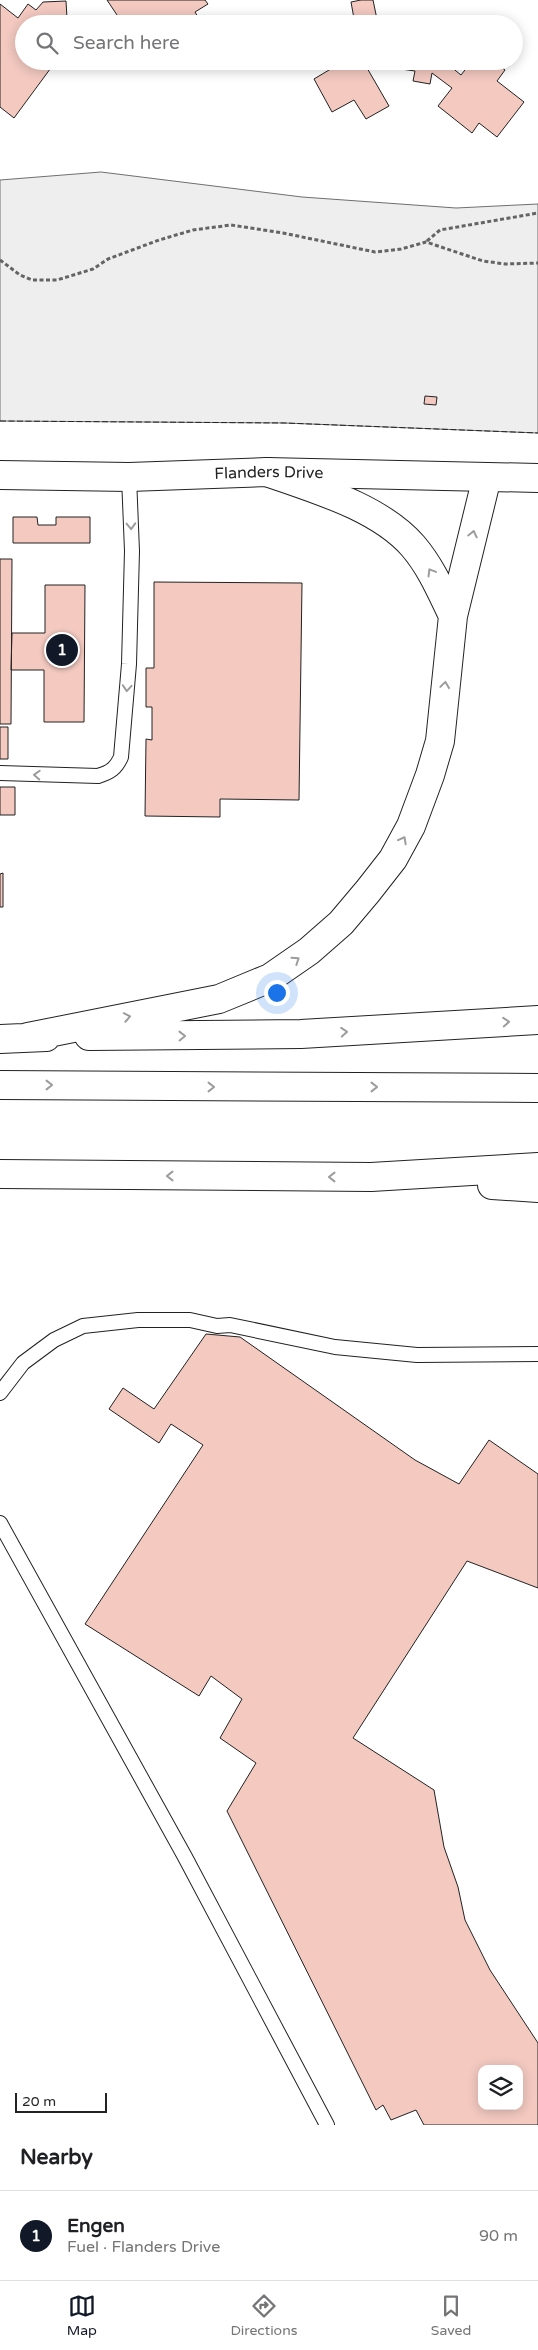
<!DOCTYPE html>
<meta charset="utf-8">
<style>
:root{--surface:#fff;--page:#f6f6f6;--text:#202124;--muted:#757577;--line:#e0e0e0;--accent:#111827}
body{margin:0;font-family:"Varela Round",sans-serif;background:var(--page);color:var(--text)}
.controls{position:absolute;right:15px;bottom:15px;display:grid;overflow:hidden;border-radius:10px;box-shadow:0 2px 12px #0003}
.controls button{width:45px;height:45px;display:grid;place-items:center;padding:0;border:0;border-bottom:1px solid var(--line);background:var(--surface);color:var(--text);font:25px sans-serif}
.scale{position:absolute;left:15px;bottom:12px;width:92px;box-sizing:border-box;padding-left:5px;border:2px solid #222;border-top:0;font-size:14px;line-height:18px;white-space:nowrap;color:#222;-webkit-text-stroke:4px #fff;paint-order:stroke}
.you{position:absolute;left:276px;top:992px;width:18px;height:18px;margin:-12px;border:4px solid #fff;border-radius:50%;background:#1a73e8;box-shadow:0 0 0 8px #1a73e833}
.badge{display:grid;place-items:center;width:32px;height:32px;border-radius:50%;background:var(--accent);color:#fff;font-size:16px;font-weight:700}
.pin{position:absolute;translate:-50% -50%;border:2px solid #fff;box-shadow:0 1px 5px #0006}
.list{margin:0;padding:0;list-style:none}
h2{display:flex;justify-content:space-between;align-items:center;height:65px;margin:0;padding:0 20px;font-size:21px}
h2 small{font-size:16px;font-weight:400;color:var(--muted)}
.list li{display:grid;grid-template-columns:32px 1fr auto;gap:15px;align-items:center;box-sizing:border-box;height:90px;padding:0 20px;border-top:1px solid var(--line)}
.list b{display:block;font-size:19px;white-space:nowrap}
.list p{margin:0;font-size:16px;white-space:nowrap;color:var(--muted)}
.list em{font-size:16px;font-style:normal;color:var(--muted)}
.icon{flex:none;width:28px;height:28px;fill:none;stroke:currentColor;stroke-width:2;stroke-linecap:round;stroke-linejoin:round}
.map{position:relative;flex:none;width:538px;height:2125px;overflow:hidden}
.search{position:absolute;background:var(--surface);box-shadow:0 2px 12px #0003;left:15px;right:15px;top:15px;height:55px;display:flex;align-items:center;gap:12px;box-sizing:border-box;padding:0 18px;border-radius:28px;color:var(--muted);font-size:19px}
.sheet{height:155px;background:var(--surface)}
nav{display:flex;justify-content:space-around;align-items:center;box-sizing:border-box;height:70px;border-top:1px solid var(--line);background:var(--surface);font-size:14px;color:var(--muted)}
nav a{display:grid;justify-items:center;gap:2px}
nav .on{color:var(--accent)}
.map>svg:first-child{display:block}
.green{fill:#eee;stroke:#6f6f6f}
.building{fill:#f3c9c0;stroke:#222;fill-rule:evenodd}
.lines{fill:none;stroke-linecap:round;stroke-linejoin:round}
.lane-casing{stroke:#222;stroke-width:16}
.secondary-casing{stroke:#222;stroke-width:30}
.highway-casing{stroke:#222;stroke-width:30}
.path{stroke:#646464;stroke-width:3;stroke-dasharray:4 2.5;stroke-linecap:butt}
.lane{stroke:#fff;stroke-width:14}
.secondary{stroke:#fff;stroke-width:28}
.highway{stroke:#fff;stroke-width:28}
.fence{stroke:#222;stroke-width:1;stroke-dasharray:6 2.5;stroke-linecap:butt}
.oneway{stroke:#9c9c9c}
.labels{text-anchor:middle;dominant-baseline:central;stroke-width:4;stroke-linejoin:round;paint-order:stroke}
.street-label{font-size:16px;fill:#222;stroke:#fff}
</style>
<div class="map">
<svg width="538" height="2125" viewBox="0 0 538 2125">
<rect width="100%" height="100%" fill="#fff"/>
<path class="green" d="M 101,172 L 302,197 L 456,208 L 538,204 L 538,433 L 285,423 L 0,421 L 0,180 Z"/>
<path class="building" d="M 107,0 L 205,0 L 208,4 L 195,12 L 202,24 L 123,24 Z
M 361,0 L 373,0 L 378,24 L 355,24 L 351,2 Z
M 66,1 L 67,18 L 74,24 L 24,24 L 24,61 L 56,61 L 14,118 L 0,107 L 0,4 L 18,18 L 28,4 L 36,10 L 43,2 Z
M 351,61 L 363,61 L 389,106 L 366,119 L 354,100 L 332,112 L 314,79 L 339,64 L 340,68 Z
M 403,61 L 444,61 L 461,75 L 472,61 L 494,61 L 505,70 L 497,81 L 524,102 L 497,137 L 479,123 L 472,133 L 438,106 L 452,88 L 432,73 L 430,84 L 413,81 L 415,71 L 401,69 Z
M 425,396 L 437,397 L 436,405 L 424,404 Z
M 13,517 L 37,517 L 38,525 L 56,525 L 56,517 L 90,517 L 90,543 L 13,543 Z
M 0,559 L 12,559 L 11,724 L 0,724 Z
M 154,582 L 302,583 L 299,800 L 220,799 L 220,817 L 145,816 L 146,739 L 152,740 L 152,707 L 146,707 L 146,668 L 154,668 Z
M 45,585 L 85,585 L 84,722 L 44,722 L 44,670 L 11,670 L 12,633 L 45,633 Z
M 0,727 L 8,727 L 8,759 L 0,759 Z
M 0,787 L 15,787 L 15,815 L 0,815 Z
M 3,873 L 3,907 L 0,907 L 0,874 Z
M 206,1334 L 240,1337 L 415,1460 L 459,1484 L 489,1440 L 538,1474 L 538,1588 L 467,1561 L 353,1738 L 434,1790 L 444,1847 L 458,1887 L 465,1920 L 490,1970 L 538,2043 L 538,2125 L 424,2125 L 416,2110 L 391,2120 L 383,2105 L 376,2110 L 227,1811 L 256,1763 L 220,1738 L 242,1699 L 211,1676 L 199,1696 L 85,1624 L 203,1445 L 171,1424 L 159,1443 L 109,1409 L 123,1388 L 154,1409 ZM 482,2069 L 519,2069 L 519,2106 L 482,2106 Z"/>
<g class="lines">
<g class="lane-casing">
<path id="lane" d="M 0,773 L 98,776 C 111,772 116,768 121,757 L 129,664 L 132,551 L 129,477
M 0,1393 L 23,1363 L 54,1340 L 83,1326 L 138,1320 L 190,1320 L 217,1326 L 230,1325 L 335,1347 L 417,1355 L 538,1354
M 0,1523 L 185,1857 L 327,2125"/>
</g>
<g class="secondary-casing">
<g id="secondary">
<path id="s1" d="M 0,475 L 129,477 L 267,472 L 538,478"/>
</g>
</g>
<g class="highway-casing">
<path id="highway" d="M 267,472 C 315,489 379,507 413,546 C 431,567 441,591 453,616
M 89,1036 L 301,1034 L 538,1020
M 28,1037 L 219,999 L 270,978 L 309,951 L 341,923 L 368,891 L 393,859 L 411,826 L 430,775 L 440,741 L 453,616 L 487,477
M 0,1039 L 46,1037
M 0,1085 L 538,1088
M 0,1174 L 371,1177 L 538,1167
M 492,1185 L 538,1188"/>
</g>
<path class="path" d="M 427,241 L 440,230 L 538,213
M 0,260 L 20,275 L 32,280 L 57,280 L 93,269 L 108,259 L 159,240 L 193,230 L 231,225 L 283,233 L 375,252 L 401,249 L 426,242 L 483,261 L 505,264 L 538,263"/>
<use href="#lane" class="lane"/>
<use href="#secondary" class="secondary"/>
<use href="#highway" class="highway"/>
<path class="fence" d="M 0,421 L 285,423 L 538,433"/>
</g>
<defs><path id="oneway-chevron" d="M-2-3.5L2.5 0L-2 3.5" fill="none" stroke-width="1.6" stroke-linecap="round" stroke-linejoin="round" transform="scale(1.25)"/></defs>
<g class="oneway">
<use href="#oneway-chevron" transform="translate(131 526) rotate(88)"/>
<use href="#oneway-chevron" transform="translate(473 534) rotate(-77)"/>
<use href="#oneway-chevron" transform="translate(431 572) rotate(-121)"/>
<use href="#oneway-chevron" transform="translate(445 685) rotate(-82)"/>
<use href="#oneway-chevron" transform="translate(127 688) rotate(94)"/>
<use href="#oneway-chevron" transform="translate(37 775) rotate(-177)"/>
<use href="#oneway-chevron" transform="translate(403 840) rotate(-62)"/>
<use href="#oneway-chevron" transform="translate(296 960) rotate(-34)"/>
<use href="#oneway-chevron" transform="translate(127 1017) rotate(-11)"/>
<use href="#oneway-chevron" transform="translate(506 1022) rotate(-4)"/>
<use href="#oneway-chevron" transform="translate(344 1032) rotate(-4)"/>
<use href="#oneway-chevron" transform="translate(182 1036) rotate(-1)"/>
<use href="#oneway-chevron" transform="translate(49 1085)"/>
<use href="#oneway-chevron" transform="translate(211 1087)"/>
<use href="#oneway-chevron" transform="translate(374 1087)"/>
<use href="#oneway-chevron" transform="translate(170 1176) rotate(-180)"/>
<use href="#oneway-chevron" transform="translate(332 1177) rotate(-180)"/>
</g>
<g class="labels">
<g class="street-label">
<text stroke="none"><textPath href="#s1" startOffset="269">Flanders Drive</textPath></text>
</g>
</g>
</svg>
<div class="controls">
<button><svg class="icon" aria-label="layers" viewBox="0 0 24 24"><path d="M12 4l9 5-9 5-9-5zM3 14l9 5 9-5"/></svg></button>
</div>
<div class="scale">20 m</div>
<div class="you"></div>
<div class="pin badge" style="left:62px;top:650px">1</div>
<div class="search"><svg class="icon" aria-label="search" viewBox="0 0 24 24"><circle cx="10" cy="10" r="6"/><path d="M15 15l6 6"/></svg>Search here</div>
</div>
<section class="sheet">
<h2>Nearby<small></small></h2>
<ul class="list">
<li><span class="badge">1</span><div><b>Engen</b><p>Fuel · Flanders Drive</p></div><em>90 m</em></li>
</ul>
</section>
<nav>
<a class="on"><svg class="icon" aria-label="map" viewBox="0 0 24 24"><path d="M3 6l6-2 6 2 6-2v14l-6 2-6-2-6 2zM9 4v14M15 6v14"/></svg>Map</a>
<a><svg class="icon" aria-label="directions" viewBox="0 0 24 24"><path d="M12 3l9 9-9 9-9-9zM9 14v-3h6M13 9l2 2-2 2"/></svg>Directions</a>
<a><svg class="icon" aria-label="saved" viewBox="0 0 24 24"><path d="M7 4h10v16l-5-4-5 4z"/></svg>Saved</a>
</nav>
